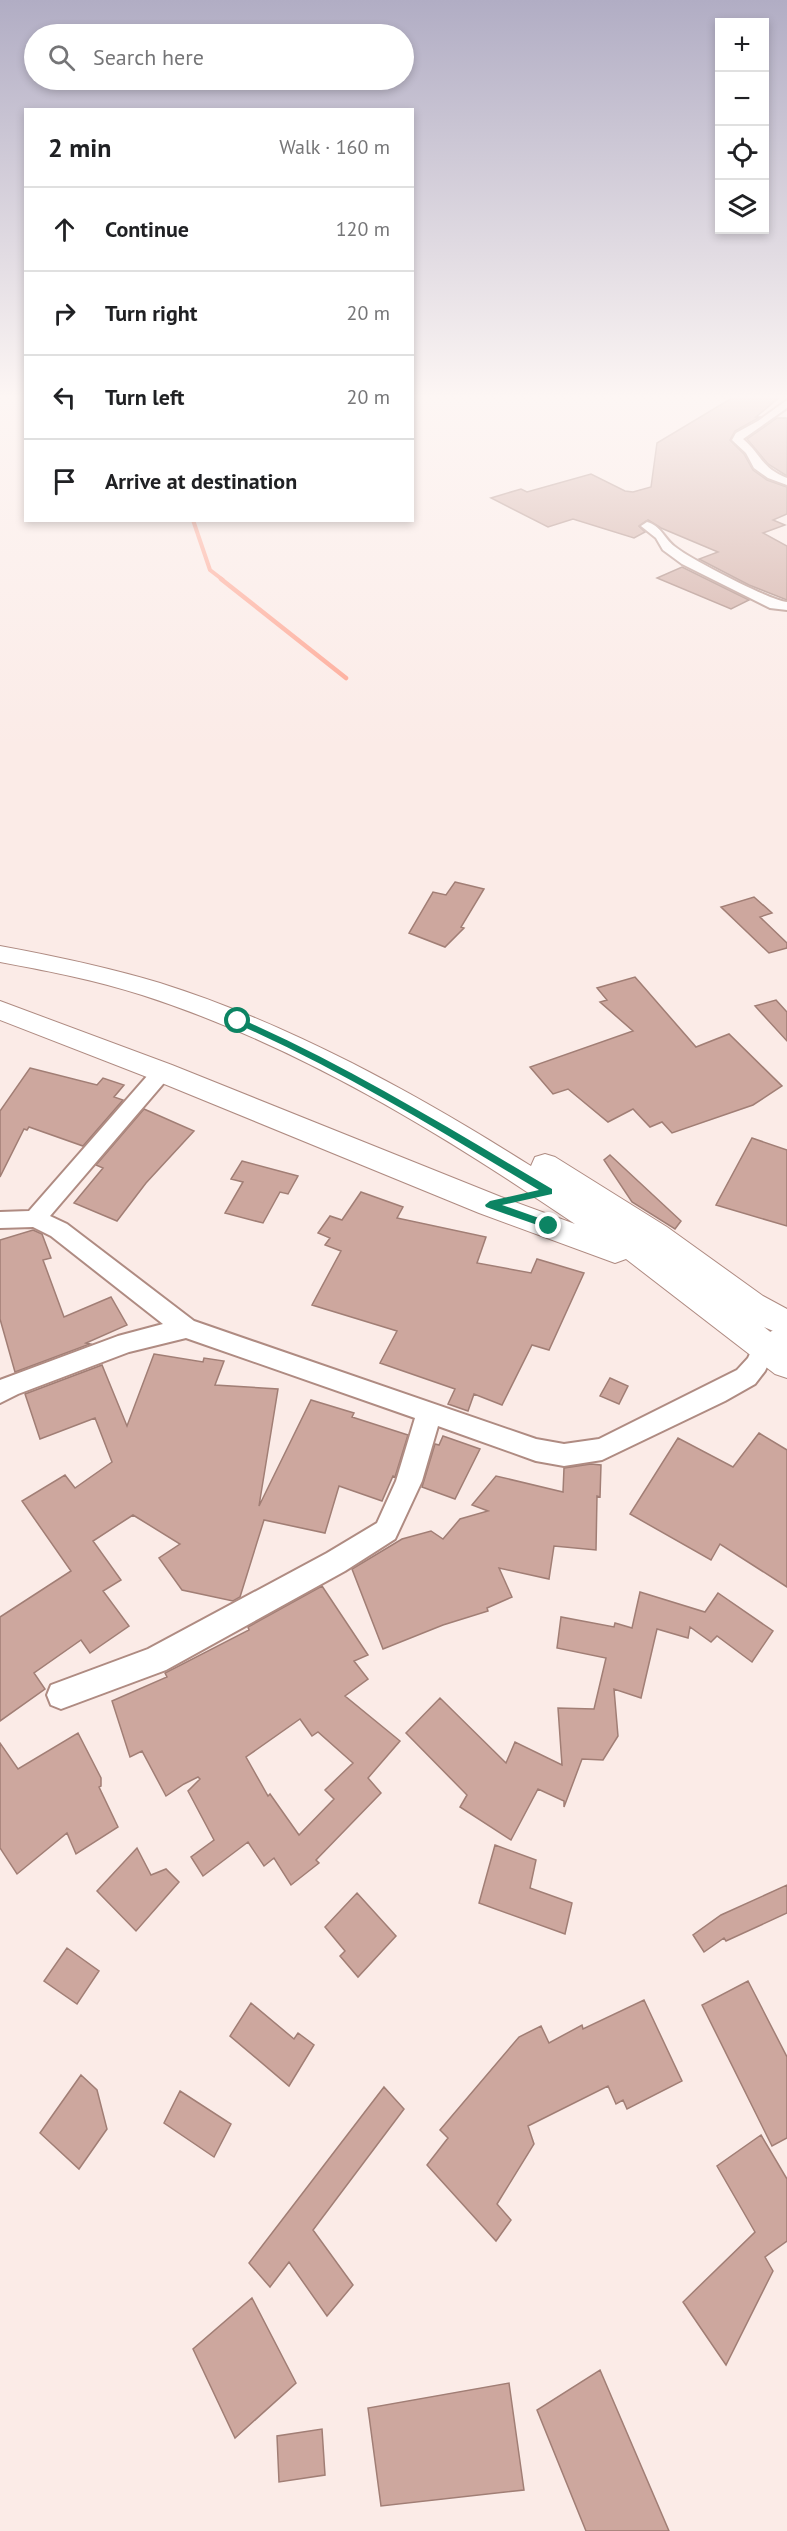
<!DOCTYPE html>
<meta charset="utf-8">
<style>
:root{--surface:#fff;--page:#f2f2f2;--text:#202124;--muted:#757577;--line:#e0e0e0}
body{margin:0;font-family:"PT Sans",sans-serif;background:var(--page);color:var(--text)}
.controls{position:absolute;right:18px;top:18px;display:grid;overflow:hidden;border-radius:0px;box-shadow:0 3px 9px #0003}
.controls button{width:54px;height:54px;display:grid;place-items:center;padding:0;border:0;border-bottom:2px solid var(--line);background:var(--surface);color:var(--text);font:30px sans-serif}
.stop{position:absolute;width:18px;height:18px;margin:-14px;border:4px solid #0c8463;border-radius:50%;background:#fff}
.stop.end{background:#0c8463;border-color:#fff;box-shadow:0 2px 6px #0008}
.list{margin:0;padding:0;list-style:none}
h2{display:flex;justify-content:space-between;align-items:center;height:78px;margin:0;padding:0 24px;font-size:26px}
h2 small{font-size:20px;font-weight:400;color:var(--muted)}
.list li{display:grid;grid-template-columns:39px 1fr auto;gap:18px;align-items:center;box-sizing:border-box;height:84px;padding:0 24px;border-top:2px solid var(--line)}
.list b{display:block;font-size:22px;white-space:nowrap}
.list em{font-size:20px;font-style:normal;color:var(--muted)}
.icon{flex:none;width:33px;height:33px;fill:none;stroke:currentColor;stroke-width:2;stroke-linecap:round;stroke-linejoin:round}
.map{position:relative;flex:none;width:787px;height:2531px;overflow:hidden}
.search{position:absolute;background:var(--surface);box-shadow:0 3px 9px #0003;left:24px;top:24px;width:390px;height:66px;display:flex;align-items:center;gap:15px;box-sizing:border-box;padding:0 21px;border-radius:33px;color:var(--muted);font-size:22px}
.panel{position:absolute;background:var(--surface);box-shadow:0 3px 9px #0003;left:24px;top:108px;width:390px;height:414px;border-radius:0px}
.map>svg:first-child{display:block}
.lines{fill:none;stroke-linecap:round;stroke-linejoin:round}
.stream-far1{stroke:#fea28e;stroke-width:4}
.stream{stroke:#fea28e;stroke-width:4.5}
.building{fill:#cda79e;stroke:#a17e75;stroke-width:1.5;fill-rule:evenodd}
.street-casing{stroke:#af8b82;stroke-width:4}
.secondary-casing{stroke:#af8b82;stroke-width:2}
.street{fill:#fff;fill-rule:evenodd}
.secondary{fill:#fff;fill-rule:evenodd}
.route{fill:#0c8463}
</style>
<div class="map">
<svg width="787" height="2531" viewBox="0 0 787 2531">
<rect width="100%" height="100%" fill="#fbebe7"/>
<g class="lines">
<path class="stream-far1" d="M 193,520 L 210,570 L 223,580"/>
<path class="stream" d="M 221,579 L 346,678"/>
</g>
<path class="building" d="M 737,395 L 782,395 L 756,417 L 760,417 L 735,431 L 730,440 L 744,454 L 753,470 L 767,480 L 787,487 L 787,514 L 773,520 L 785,525 L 763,533 L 787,546 L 787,600 L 749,585 L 699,559 L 718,552 L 661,528 L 648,520 L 639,526 L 645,532 L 634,538 L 573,519 L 548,527 L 491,498 L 521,489 L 527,492 L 591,474 L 625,491 L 633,492 L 651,487 L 657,443 Z
M 777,418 L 787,418 L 787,476 L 768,464 L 747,439 Z
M 682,567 L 749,600 L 731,609 L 657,578 Z
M 455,882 L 484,889 L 461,927 L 464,928 L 445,947 L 409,933 L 433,892 L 446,895 Z
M 754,897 L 772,913 L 760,917 L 787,943 L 787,948 L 769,953 L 721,907 Z
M 635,977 L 696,1047 L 729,1034 L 782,1086 L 753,1105 L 672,1133 L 662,1122 L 650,1127 L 633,1109 L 608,1122 L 568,1089 L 553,1094 L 530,1067 L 633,1031 L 600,1002 L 607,1000 L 597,988 Z
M 776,1000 L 787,1012 L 787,1041 L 755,1006 Z
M 30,1068 L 97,1085 L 103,1078 L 124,1085 L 114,1097 L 123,1100 L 83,1146 L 29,1127 L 27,1130 L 24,1129 L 0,1177 L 0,1111 Z
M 144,1109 L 194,1131 L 146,1183 L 117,1221 L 74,1203 L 103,1168 L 96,1165 Z
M 752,1138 L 787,1150 L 787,1226 L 716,1205 Z
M 610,1155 L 681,1221 L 675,1229 L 632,1202 L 604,1160 Z
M 242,1161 L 298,1176 L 288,1194 L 280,1192 L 263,1223 L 225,1213 L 243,1182 L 231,1179 Z
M 361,1192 L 403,1207 L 397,1218 L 486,1237 L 477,1263 L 531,1273 L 537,1259 L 584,1273 L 549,1350 L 532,1345 L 502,1405 L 474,1394 L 468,1411 L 448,1404 L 455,1389 L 380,1363 L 397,1331 L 312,1305 L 341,1251 L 325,1245 L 330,1238 L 318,1233 L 330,1216 L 342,1220 Z
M 33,1230 L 42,1234 L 51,1258 L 43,1260 L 64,1317 L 111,1297 L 127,1325 L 86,1343 L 90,1344 L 15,1372 L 0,1319 L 0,1240 Z
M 154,1354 L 203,1362 L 204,1358 L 224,1361 L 215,1385 L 278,1389 L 259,1506 L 311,1400 L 354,1413 L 352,1417 L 408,1435 L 395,1477 L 393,1476 L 382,1501 L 339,1486 L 325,1533 L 264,1520 L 240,1597 L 233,1601 L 182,1590 L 159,1558 L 180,1544 L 133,1515 L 93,1541 L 121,1580 L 103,1591 L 129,1626 L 90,1653 L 81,1640 L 34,1673 L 45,1689 L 0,1721 L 0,1617 L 71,1571 L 22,1501 L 65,1475 L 75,1488 L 112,1462 L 95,1418 L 40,1439 L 25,1394 L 102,1365 L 127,1426 Z
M 610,1378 L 628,1386 L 619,1404 L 600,1396 Z
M 759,1433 L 787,1450 L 787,1587 L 720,1544 L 711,1560 L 630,1514 L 678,1438 L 733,1467 Z
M 443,1436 L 480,1449 L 455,1499 L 422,1487 L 435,1444 L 439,1445 Z
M 591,1464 L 601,1465 L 600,1497 L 597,1496 L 596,1550 L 554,1546 L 549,1579 L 499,1568 L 512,1597 L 487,1608 L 488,1611 L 443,1625 L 383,1649 L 352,1569 L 402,1539 L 431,1531 L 443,1539 L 460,1519 L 488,1511 L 472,1505 L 496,1476 L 563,1492 L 564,1468 Z
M 322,1586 L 368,1655 L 354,1661 L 368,1679 L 345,1696 L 400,1741 L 368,1778 L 381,1793 L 316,1860 L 319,1863 L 291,1885 L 274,1858 L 264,1866 L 248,1842 L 203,1876 L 191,1857 L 214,1840 L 188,1791 L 200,1779 L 198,1777 L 184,1784 L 166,1796 L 142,1751 L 130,1757 L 112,1701 L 167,1677 L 165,1673 L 249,1630 L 248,1627 ZM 300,1719 L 312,1736 L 318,1732 L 353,1763 L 325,1790 L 334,1799 L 299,1835 L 270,1794 L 268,1796 L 246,1757 Z
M 640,1592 L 705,1612 L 718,1593 L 773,1631 L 752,1662 L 717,1636 L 711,1642 L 690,1627 L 688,1638 L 657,1629 L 641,1698 L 614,1689 L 618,1736 L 603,1760 L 582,1759 L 564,1807 L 564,1801 L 538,1789 L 511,1840 L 460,1807 L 467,1795 L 406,1733 L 440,1698 L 506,1763 L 515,1742 L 562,1765 L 558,1708 L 594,1709 L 606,1658 L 557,1648 L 561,1617 L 614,1627 L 615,1623 L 632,1628 Z
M 78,1733 L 101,1778 L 101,1786 L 99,1787 L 118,1827 L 76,1854 L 67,1833 L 17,1874 L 0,1848 L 0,1743 L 18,1769 Z
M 495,1845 L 536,1860 L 530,1888 L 572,1903 L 565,1934 L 479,1903 Z
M 137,1848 L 151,1875 L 166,1869 L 179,1882 L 136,1931 L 97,1891 Z
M 787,1885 L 787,1913 L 726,1941 L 724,1938 L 704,1952 L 693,1935 L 721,1915 Z
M 357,1893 L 396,1936 L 358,1977 L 340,1956 L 345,1951 L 325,1927 Z
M 67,1948 L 99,1971 L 77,2004 L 44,1981 Z
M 748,1981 L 787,2057 L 787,2138 L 772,2146 L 702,2005 Z
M 644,2000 L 682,2081 L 627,2109 L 623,2100 L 616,2104 L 608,2086 L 528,2126 L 534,2144 L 497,2204 L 511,2220 L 496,2241 L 427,2165 L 448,2138 L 440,2130 L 519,2037 L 541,2026 L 549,2043 L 582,2025 L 583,2029 Z
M 251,2003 L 294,2039 L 298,2033 L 314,2045 L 289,2086 L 230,2036 Z
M 81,2075 L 97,2090 L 107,2129 L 79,2169 L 40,2133 Z
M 384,2087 L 404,2109 L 313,2230 L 353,2285 L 327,2316 L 289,2262 L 270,2287 L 249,2263 Z
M 180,2091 L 231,2124 L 214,2157 L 164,2123 Z
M 761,2135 L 787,2179 L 787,2241 L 765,2257 L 773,2271 L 726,2365 L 683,2302 L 755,2232 L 717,2166 Z
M 252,2298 L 296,2383 L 235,2438 L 193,2349 Z
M 600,2370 L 669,2531 L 586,2531 L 537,2410 Z
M 509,2383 L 524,2490 L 381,2506 L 368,2408 Z
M 322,2429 L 325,2475 L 279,2482 L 277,2436 Z"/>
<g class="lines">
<g class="street-casing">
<path id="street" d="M 787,400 L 787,408 L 743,439 C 762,455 761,468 787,478 L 787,485 L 768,478 L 754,468 L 746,453 L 732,440 L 736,433 L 758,421 Z
M 647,522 C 661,526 664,538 674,546 C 688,558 771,601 787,602 L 787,610 L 770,608 L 682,564 L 663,550 L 656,538 L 641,526 Z
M 162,1065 L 169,1067 L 172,1072 L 169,1077 L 50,1216 L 67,1224 L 194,1321 L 536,1439 L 564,1444 L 599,1439 L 737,1370 L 748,1358 L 757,1339 L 787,1323 L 787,1345 L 774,1352 L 765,1371 L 755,1384 L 725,1401 L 602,1460 L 564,1466 L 536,1461 L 438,1426 L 422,1481 L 395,1539 L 345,1571 L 166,1670 L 61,1709 L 51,1705 L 47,1695 L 51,1685 L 148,1649 L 327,1553 L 377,1523 L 396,1481 L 415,1418 L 186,1338 L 129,1352 L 18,1394 L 0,1403 L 0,1380 L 118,1336 L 163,1324 L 51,1236 L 33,1227 L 0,1228 L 0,1212 L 29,1211 L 155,1067 Z"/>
</g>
<g class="secondary-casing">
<path id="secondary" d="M 0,946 C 54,956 107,967 160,983 C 290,1024 415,1093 531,1166 L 535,1157 L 545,1154 L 555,1157 L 667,1227 L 763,1296 L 787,1309 L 787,1337 L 764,1327 L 787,1345 L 787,1378 L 775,1374 L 626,1259 L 615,1263 L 479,1213 L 152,1079 L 0,1020 L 0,1001 L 172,1065 L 501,1197 L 575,1224 C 441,1133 297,1045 142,995 C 95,980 48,971 0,962 Z"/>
</g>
<use href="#street" class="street"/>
<use href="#secondary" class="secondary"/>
</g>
<linearGradient id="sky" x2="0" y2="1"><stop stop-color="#b1adc4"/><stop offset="0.53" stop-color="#fdf6f4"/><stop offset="1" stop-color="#fdf6f4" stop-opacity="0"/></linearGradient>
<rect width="787" height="749" fill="url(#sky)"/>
<path class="route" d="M 235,1019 L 241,1019 C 350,1067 450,1129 552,1189 L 552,1194 L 502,1205 L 553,1223 L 553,1228 L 546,1228 L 486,1207 L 485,1205 L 490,1201 L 539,1190 C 440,1131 342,1070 235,1023 Z"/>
</svg>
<div class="controls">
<button>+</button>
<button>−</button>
<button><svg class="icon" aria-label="locate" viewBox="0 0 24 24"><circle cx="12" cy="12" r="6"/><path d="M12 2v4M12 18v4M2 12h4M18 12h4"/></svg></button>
<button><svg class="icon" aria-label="layers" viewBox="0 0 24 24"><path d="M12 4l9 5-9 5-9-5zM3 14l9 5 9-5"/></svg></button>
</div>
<div class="stop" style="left:238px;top:1021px"></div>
<div class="stop end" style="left:549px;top:1226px"></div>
<div class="search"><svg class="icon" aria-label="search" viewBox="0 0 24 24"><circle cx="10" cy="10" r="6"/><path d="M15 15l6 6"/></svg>Search here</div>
<section class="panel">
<h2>2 min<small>Walk · 160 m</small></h2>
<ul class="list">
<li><svg class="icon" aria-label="ahead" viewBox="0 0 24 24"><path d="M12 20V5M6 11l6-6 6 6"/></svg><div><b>Continue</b></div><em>120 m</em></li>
<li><svg class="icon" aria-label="right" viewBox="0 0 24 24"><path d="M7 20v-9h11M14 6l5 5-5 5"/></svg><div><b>Turn right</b></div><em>20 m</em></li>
<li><svg class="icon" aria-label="left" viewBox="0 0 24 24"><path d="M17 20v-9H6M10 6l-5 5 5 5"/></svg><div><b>Turn left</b></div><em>20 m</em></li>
<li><svg class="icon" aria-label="arrive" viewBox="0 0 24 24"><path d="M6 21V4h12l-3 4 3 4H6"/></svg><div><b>Arrive at destination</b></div></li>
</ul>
</section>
</div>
